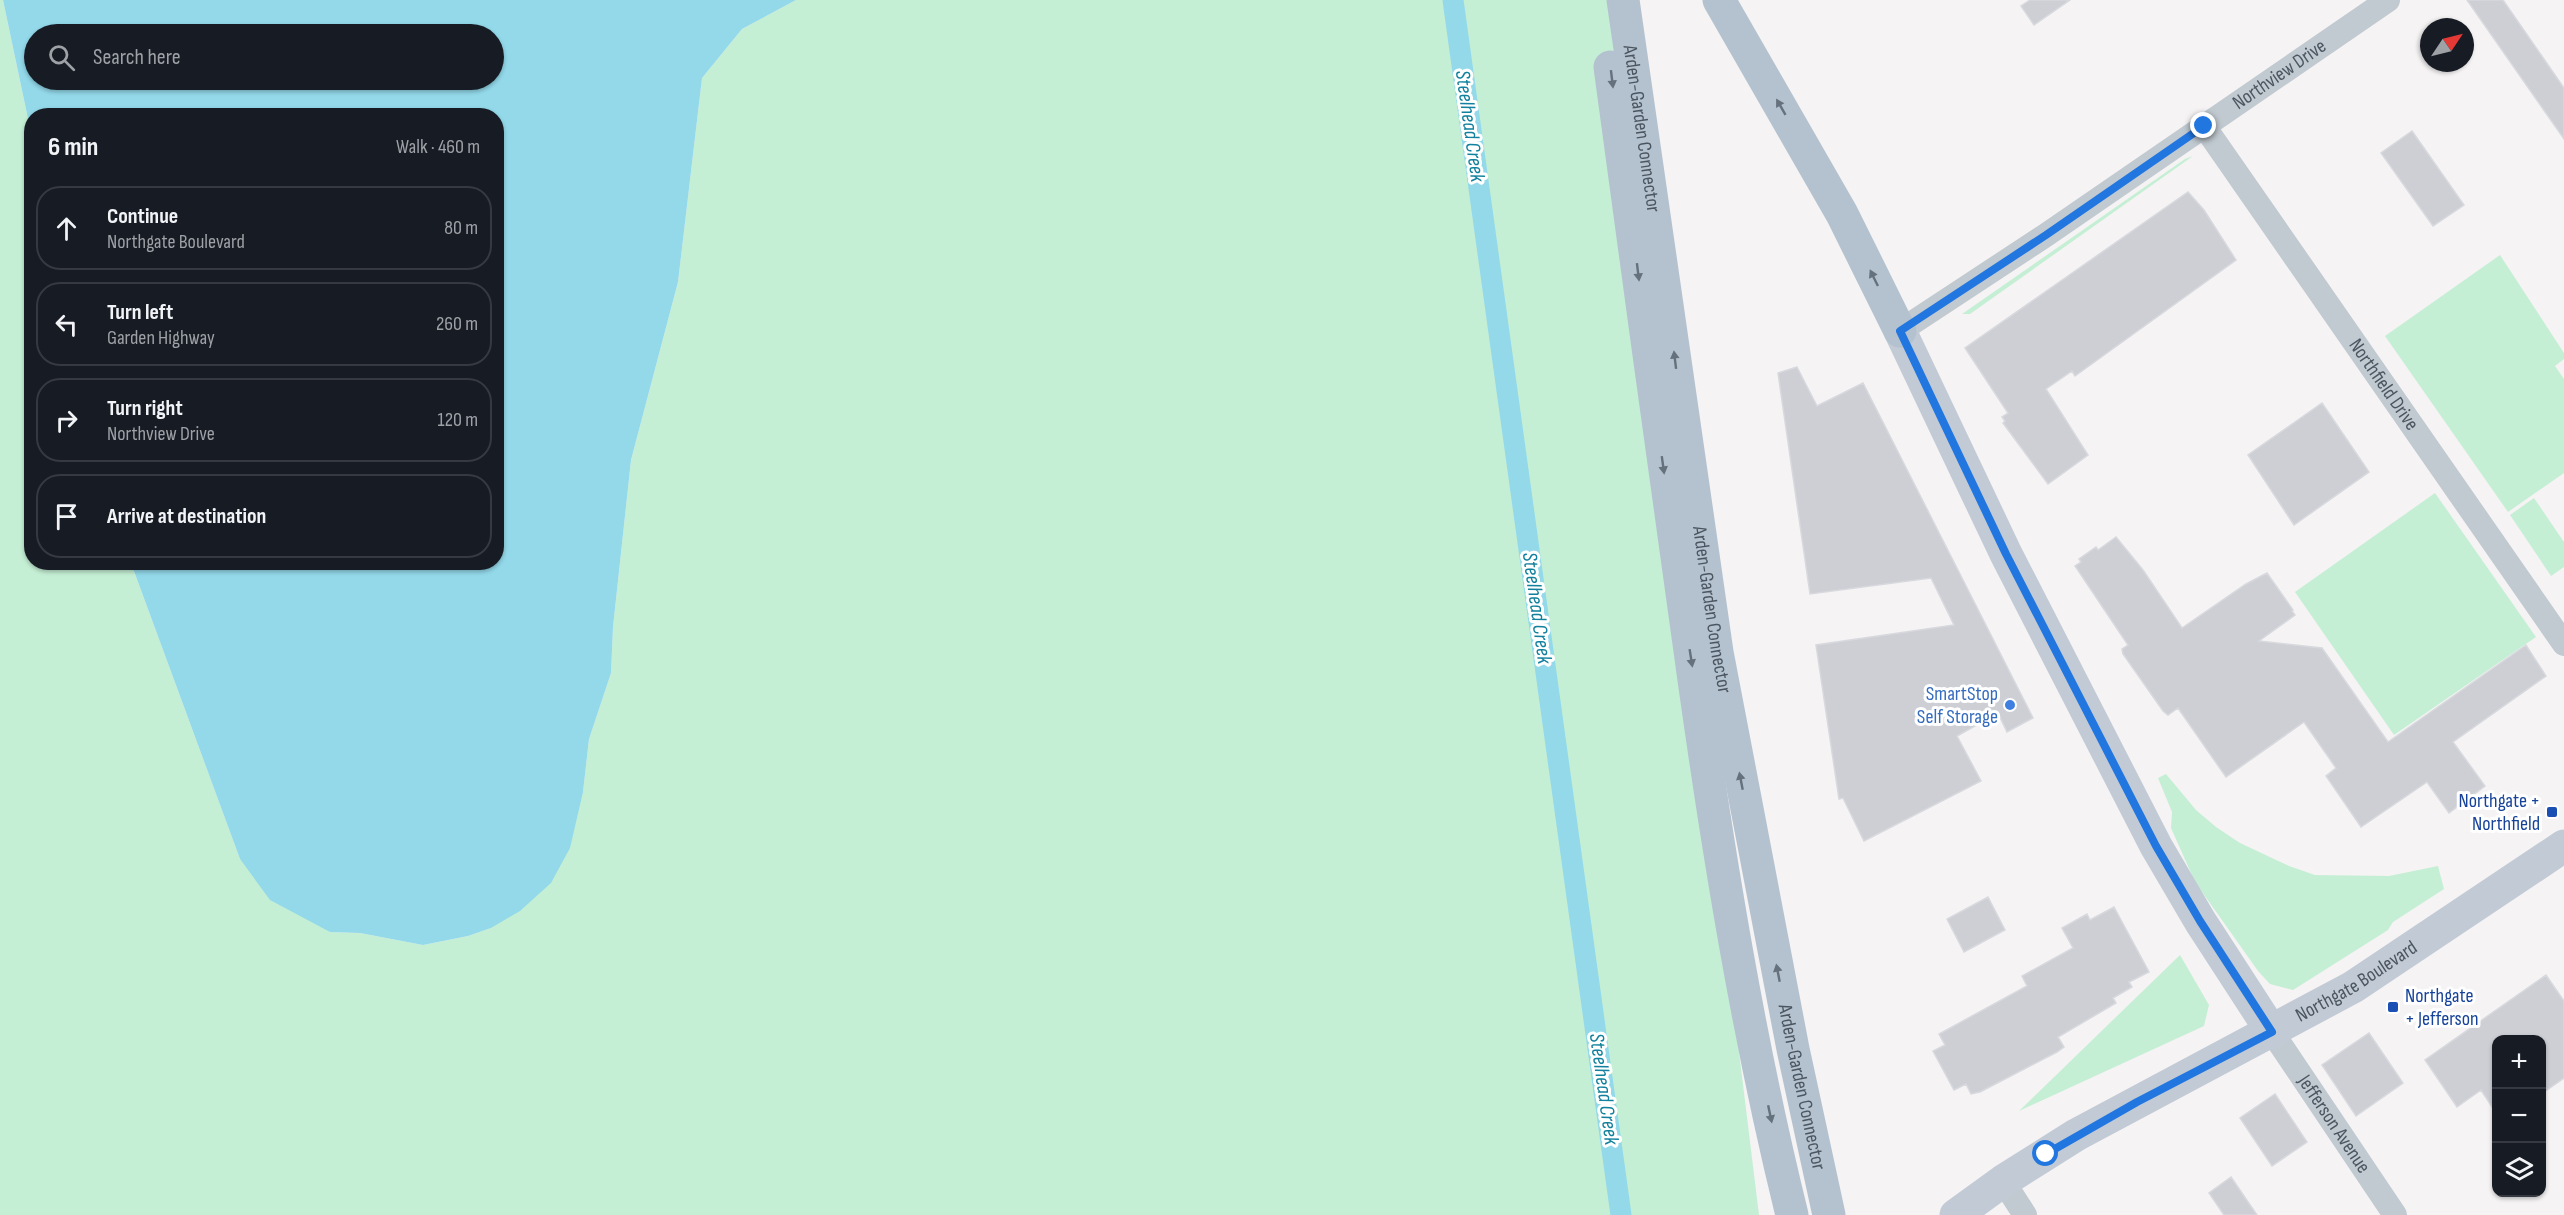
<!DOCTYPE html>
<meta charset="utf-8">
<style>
:root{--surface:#171b24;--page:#20242c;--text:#f1f3f6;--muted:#9ea1a6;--line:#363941}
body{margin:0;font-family:"Sofia Sans Condensed",sans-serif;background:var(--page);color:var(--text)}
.controls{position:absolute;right:18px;bottom:18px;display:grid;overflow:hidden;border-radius:12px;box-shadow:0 2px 4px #0004}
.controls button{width:54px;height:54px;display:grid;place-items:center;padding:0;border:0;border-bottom:2px solid var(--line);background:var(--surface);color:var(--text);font:30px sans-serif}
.compass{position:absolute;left:2420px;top:18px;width:54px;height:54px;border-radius:50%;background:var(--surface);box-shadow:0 2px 4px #0004;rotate:55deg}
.stop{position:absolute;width:18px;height:18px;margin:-14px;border:4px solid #2276e0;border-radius:50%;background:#fff}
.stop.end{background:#2276e0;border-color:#fff;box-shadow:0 2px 6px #0008}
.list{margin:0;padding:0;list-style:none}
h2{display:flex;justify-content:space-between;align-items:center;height:78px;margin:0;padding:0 24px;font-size:26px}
h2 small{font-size:20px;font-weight:400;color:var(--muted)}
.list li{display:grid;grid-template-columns:39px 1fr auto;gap:18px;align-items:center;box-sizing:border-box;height:84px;margin:0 12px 12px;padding:0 12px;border:2px solid var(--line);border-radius:24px}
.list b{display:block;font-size:22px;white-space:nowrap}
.list p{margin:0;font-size:20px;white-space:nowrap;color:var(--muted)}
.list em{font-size:20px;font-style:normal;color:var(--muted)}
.icon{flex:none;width:33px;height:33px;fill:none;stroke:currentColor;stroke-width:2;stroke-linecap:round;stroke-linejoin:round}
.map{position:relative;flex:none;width:2564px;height:1215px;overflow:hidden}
.search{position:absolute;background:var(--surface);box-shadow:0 2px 4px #0004;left:24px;top:24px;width:480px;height:66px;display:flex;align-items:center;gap:15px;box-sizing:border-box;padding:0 21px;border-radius:33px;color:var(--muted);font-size:22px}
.panel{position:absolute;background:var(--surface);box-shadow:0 2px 4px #0004;left:24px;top:108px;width:480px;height:462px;border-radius:24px}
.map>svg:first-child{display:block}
.green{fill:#c5efd5}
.water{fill:#93d9ea;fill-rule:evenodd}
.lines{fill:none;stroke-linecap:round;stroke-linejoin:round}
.canal{stroke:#93d9ea;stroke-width:21}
.building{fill:#cdcfd5;stroke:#d7d9de;stroke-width:1.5}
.street{stroke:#c1cad1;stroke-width:24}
.secondary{stroke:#c2cbd5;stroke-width:33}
.primary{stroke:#b4c2d0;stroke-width:33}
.oneway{fill:#65717c}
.route{stroke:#2276e0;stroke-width:8}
.shop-dot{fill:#3f7fe0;stroke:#fff;stroke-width:2}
.transit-dot{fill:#1a4fb4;stroke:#fff;stroke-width:2}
.labels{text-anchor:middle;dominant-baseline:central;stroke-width:6;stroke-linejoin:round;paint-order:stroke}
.street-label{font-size:20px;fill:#4b5660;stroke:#fff}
.shop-label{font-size:20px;fill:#366cbe;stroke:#fff;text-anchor:end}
.transit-label{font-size:20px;fill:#164399;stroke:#fff;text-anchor:end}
.water-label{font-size:21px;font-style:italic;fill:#11819d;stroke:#fff}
</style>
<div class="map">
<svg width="2564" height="1215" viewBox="0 0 2564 1215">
<rect width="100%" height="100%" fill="#f5f3f3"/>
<path class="green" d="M 0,0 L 3,0 L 31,133 L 32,562 L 131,563 L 240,859 L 330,932 L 360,933 L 423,945 L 468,936 L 491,928 L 583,792 L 589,739 L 611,673 L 613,627 L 631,460 L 678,282 L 702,78 L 742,29 L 796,0 L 1610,0 L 1759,1215 L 0,1215 Z
M 2193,156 L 1970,314 L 1962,314 L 2185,159 Z
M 2500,255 L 2564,353 L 2564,359 L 2555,366 L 2564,379 L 2564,473 L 2508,512 L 2385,336 Z
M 2435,493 L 2536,637 L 2394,735 L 2295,592 Z
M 2534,498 L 2564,542 L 2564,567 L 2551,576 L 2510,515 Z
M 2166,774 L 2196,810 L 2216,827 L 2240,843 L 2289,866 L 2315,875 L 2389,876 L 2438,866 L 2444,889 L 2393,922 L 2388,930 L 2293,990 L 2270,984 L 2258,971 L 2195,882 L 2171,828 L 2172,812 L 2158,778 Z
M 2180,955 L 2209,1005 L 2204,1026 L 2019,1111 Z"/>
<path class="water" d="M 3,0 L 796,0 L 742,29 L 702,78 L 678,282 L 631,460 L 613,627 L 611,673 L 589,739 L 583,792 L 570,848 L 551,883 L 520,911 L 491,928 L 468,936 L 423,945 L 360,933 L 330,932 L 270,900 L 240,859 L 131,563 L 496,562 L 496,116 L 32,116 L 31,133 ZM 34,34 L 494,34 L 494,80 L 34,80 Z"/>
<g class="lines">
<path class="canal" d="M 1453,0 L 1621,1215"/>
</g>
<path class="building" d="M 2030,0 L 2070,0 L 2034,25 L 2021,6 Z
M 2467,0 L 2503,0 L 2564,88 L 2564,139 Z
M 2412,131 L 2464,205 L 2433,226 L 2381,153 Z
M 2188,192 L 2204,210 L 2236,260 L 2075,376 L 2072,371 L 2046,389 L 2088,455 L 2048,484 L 2003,423 L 2005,421 L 2002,417 L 2008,413 L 1965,348 Z
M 1797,367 L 1817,406 L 1863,383 L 2033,718 L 2007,732 L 1998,713 L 1957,736 L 1981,781 L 1864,841 L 1843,798 L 1839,799 L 1816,645 L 1954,625 L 1931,578 L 1810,594 L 1778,373 Z
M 2322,403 L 2369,472 L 2294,525 L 2248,455 Z
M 2116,537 L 2143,570 L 2182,628 L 2246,584 L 2267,573 L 2293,610 L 2292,611 L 2295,615 L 2259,641 L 2322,648 L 2388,742 L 2526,645 L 2546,676 L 2453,742 L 2485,786 L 2449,813 L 2427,782 L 2361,827 L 2326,776 L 2336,768 L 2304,722 L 2226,777 L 2178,708 L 2168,715 L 2163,711 L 2123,654 L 2122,649 L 2128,645 L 2075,566 L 2081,562 L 2079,559 L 2096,547 L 2098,550 Z
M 1988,897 L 2005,930 L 1964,952 L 1947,919 Z
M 2114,907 L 2149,972 L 2129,982 L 2132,987 L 2113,998 L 2116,1003 L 2058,1037 L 2064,1047 L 2057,1052 L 1980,1092 L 1971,1094 L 1966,1084 L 1954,1090 L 1933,1051 L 1945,1045 L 1939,1034 L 2027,986 L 2022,976 L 2073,948 L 2062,928 L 2087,914 L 2090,920 Z
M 2546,975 L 2564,1001 L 2564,1078 L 2541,1094 L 2541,1040 L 2496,1040 L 2496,1113 L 2481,1090 L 2457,1107 L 2425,1060 Z
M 2369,1033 L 2403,1083 L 2356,1116 L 2322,1065 Z
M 2275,1094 L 2307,1142 L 2272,1166 L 2240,1118 Z
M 2231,1177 L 2257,1215 L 2224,1215 L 2209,1193 Z"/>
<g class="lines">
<g class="street">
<path id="s1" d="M 2204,126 L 2564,644"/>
<path id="s2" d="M 1900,331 L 2046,235 L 2388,0"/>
<path id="s3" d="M 2272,1032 L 2395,1215"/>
<path d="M 2003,1181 L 2025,1215"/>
</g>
<g class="secondary">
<path d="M 1900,331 L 2006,554 L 2156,846 L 2200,921 L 2272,1032"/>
<path id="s4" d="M 1956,1215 L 2003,1181 L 2076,1135 L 2353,987 L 2564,846"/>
</g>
<g class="primary">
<path id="s5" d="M 1623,0 L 1717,652 L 1793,1049 L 1829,1215"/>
<path d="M 1719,0 L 1842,214 L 1900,331"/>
<path d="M 1610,67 C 1637,274 1667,480 1695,687 C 1720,864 1749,1041 1792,1215"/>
</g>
</g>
<defs><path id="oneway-solid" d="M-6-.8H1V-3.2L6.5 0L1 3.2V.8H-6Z" transform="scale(1.5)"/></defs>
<g class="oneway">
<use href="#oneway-solid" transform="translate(1612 79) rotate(83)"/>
<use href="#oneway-solid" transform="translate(1781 107) rotate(-120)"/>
<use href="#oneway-solid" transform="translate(1638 272) rotate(83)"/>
<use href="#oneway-solid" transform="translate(1874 278) rotate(-116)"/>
<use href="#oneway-solid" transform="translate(1675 360) rotate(-97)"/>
<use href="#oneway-solid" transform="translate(1663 465) rotate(82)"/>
<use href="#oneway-solid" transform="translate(1691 658) rotate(81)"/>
<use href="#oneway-solid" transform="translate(1741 781) rotate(-101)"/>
<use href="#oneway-solid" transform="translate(1778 973) rotate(-101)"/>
<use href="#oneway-solid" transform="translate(1770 1114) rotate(78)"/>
</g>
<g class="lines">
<path class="route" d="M 2046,1154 L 2137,1102 L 2272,1032 L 2200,921 L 2156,846 L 2006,554 L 1900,331 L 2046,235 L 2204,126"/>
</g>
<circle class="shop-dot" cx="2010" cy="705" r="6"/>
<g class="transit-dot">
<rect x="2546" y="806" width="12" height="12" rx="3"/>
<rect x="2387" y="1001" width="12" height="12" rx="3"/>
</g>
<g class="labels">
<g class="street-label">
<text stroke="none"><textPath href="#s2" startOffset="458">Northview Drive</textPath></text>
<text stroke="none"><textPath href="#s5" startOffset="130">Arden-Garden Connector</textPath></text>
<text stroke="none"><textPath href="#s1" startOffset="315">Northfield Drive</textPath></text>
<text stroke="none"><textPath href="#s5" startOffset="616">Arden-Garden Connector</textPath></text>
<text stroke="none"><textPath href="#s4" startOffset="464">Northgate Boulevard</textPath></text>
<text stroke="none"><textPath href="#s5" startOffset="1102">Arden-Garden Connector</textPath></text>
<text stroke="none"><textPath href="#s3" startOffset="111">Jefferson Avenue</textPath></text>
</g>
<g class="shop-label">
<text x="1998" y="694">SmartStop<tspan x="1998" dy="23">Self Storage</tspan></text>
</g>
<g class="transit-label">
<text x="2540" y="801">Northgate +<tspan x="2540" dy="23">Northfield</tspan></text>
<text x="2405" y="996" text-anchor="start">Northgate<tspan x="2405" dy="23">+ Jefferson</tspan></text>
</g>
<g class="water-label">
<text transform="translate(1470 126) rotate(82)">Steelhead Creek</text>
<text transform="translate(1537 608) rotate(82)">Steelhead Creek</text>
<text transform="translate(1604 1089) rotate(82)">Steelhead Creek</text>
</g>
</g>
</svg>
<div class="controls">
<button>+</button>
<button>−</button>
<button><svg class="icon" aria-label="layers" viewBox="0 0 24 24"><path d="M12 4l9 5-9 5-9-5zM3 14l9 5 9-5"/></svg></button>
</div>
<svg class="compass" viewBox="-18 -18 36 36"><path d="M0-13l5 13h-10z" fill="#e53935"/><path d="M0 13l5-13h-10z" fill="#9ea1a6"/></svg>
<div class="stop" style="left:2046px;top:1154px"></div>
<div class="stop end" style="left:2204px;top:126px"></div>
<div class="search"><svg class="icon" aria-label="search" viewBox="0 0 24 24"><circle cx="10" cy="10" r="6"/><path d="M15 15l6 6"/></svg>Search here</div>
<section class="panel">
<h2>6 min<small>Walk · 460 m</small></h2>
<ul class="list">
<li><svg class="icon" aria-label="ahead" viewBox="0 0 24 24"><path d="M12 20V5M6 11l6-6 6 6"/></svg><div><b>Continue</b><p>Northgate Boulevard</p></div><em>80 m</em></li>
<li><svg class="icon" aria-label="left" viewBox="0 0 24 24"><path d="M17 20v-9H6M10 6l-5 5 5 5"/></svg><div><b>Turn left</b><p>Garden Highway</p></div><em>260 m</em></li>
<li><svg class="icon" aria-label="right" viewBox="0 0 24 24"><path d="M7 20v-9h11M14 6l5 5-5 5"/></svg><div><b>Turn right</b><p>Northview Drive</p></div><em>120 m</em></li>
<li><svg class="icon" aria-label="arrive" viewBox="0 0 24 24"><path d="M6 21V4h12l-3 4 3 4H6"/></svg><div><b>Arrive at destination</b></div></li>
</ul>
</section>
</div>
